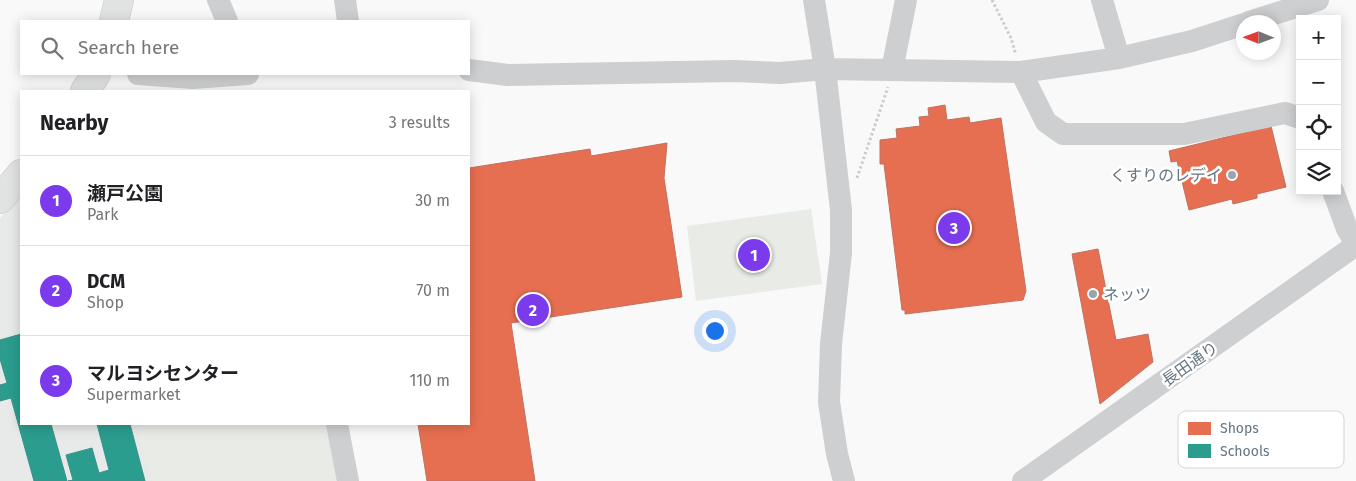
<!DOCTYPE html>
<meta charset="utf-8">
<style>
:root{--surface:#fff;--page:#f2f2f2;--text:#202124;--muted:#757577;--line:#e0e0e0;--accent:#7c3aed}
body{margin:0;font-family:"Fira Sans","Noto Sans JP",sans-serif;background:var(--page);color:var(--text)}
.controls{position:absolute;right:15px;top:15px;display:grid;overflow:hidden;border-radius:0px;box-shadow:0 2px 12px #0003}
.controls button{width:45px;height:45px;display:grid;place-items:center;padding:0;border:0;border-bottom:1px solid var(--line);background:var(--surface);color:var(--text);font:25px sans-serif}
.compass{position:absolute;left:1236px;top:15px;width:45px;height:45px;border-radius:50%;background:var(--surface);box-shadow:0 2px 12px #0003;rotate:271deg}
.you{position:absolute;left:714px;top:330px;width:18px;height:18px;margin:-12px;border:4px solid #fff;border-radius:50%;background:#1a73e8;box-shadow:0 0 0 8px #1a73e833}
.badge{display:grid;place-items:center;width:32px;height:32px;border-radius:50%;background:var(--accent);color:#fff;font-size:16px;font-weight:700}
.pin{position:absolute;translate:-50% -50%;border:2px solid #fff;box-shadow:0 1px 5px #0006}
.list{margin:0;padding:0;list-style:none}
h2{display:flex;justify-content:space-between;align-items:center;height:65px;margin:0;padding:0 20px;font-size:21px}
h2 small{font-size:16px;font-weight:400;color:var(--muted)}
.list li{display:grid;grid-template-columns:32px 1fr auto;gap:15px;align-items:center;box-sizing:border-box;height:90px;padding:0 20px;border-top:1px solid var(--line)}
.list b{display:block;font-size:19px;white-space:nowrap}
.list p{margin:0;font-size:16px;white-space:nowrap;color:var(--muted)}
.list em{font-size:16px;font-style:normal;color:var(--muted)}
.icon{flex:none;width:28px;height:28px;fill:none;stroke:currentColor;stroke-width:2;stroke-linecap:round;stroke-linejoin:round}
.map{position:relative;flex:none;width:1356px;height:481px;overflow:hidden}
.search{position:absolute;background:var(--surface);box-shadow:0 2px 12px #0003;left:20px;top:20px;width:450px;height:55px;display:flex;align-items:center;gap:12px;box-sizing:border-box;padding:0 18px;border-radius:0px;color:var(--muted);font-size:19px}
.panel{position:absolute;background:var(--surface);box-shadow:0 2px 12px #0003;left:20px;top:90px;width:450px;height:335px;border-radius:0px}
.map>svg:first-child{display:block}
.built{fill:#e8e9e9}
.green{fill:#e8ebe6}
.shops{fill:#e76f51;stroke:#c07160}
.schools{fill:#2a9d8f;stroke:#3c918b}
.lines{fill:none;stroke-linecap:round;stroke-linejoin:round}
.major-casing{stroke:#d5d6d7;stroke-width:30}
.path{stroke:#cbcccd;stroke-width:3;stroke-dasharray:2.5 2.5;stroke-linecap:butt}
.minor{stroke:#cecfd0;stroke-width:22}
.major{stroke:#e1e2e2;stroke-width:28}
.poi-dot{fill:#99a4ac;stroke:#fff;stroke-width:2}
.labels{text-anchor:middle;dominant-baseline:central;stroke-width:5;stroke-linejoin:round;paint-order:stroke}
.poi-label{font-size:16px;fill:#657683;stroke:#fff;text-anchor:end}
.street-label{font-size:16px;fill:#657683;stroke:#fff}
.key{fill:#fff;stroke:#d1d6da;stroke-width:1}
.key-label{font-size:14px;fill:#657683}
</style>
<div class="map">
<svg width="1356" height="481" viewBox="0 0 1356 481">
<rect width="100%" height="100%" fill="#f9f9f9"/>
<path class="built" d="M 21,193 L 21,424 L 331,424 L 340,481 L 0,481 L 0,218 Z"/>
<path class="green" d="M 811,209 L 822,284 L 696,301 L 687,226 Z
M 136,424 L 320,424 L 338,481 L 152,481 Z"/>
<path class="shops" d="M 945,105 L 947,120 L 969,117 L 970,123 L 1001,118 L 1026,291 L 1023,300 L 905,314 L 905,310 L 902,310 L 884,164 L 880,164 L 880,140 L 897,138 L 896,129 L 920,126 L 919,117 L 929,116 L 928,108 Z
M 1271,126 L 1286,187 L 1257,194 L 1257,198 L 1233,204 L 1232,199 L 1189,210 L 1177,161 L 1171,162 L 1169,151 Z
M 667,143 L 664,178 L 682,297 L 511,323 L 535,481 L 427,481 L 418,424 L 469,424 L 469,168 L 590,149 L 591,156 Z
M 1098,249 L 1116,340 L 1148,334 L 1153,362 L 1100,404 L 1072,254 Z"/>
<path class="schools" d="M 21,334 L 21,424 L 51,424 L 67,481 L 34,481 L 11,398 L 0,401 L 0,385 L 7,383 L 0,359 L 0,340 Z
M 97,424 L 130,424 L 145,481 L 68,481 L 73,480 L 66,455 L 92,448 L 99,473 L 109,470 Z"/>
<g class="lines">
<g class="major-casing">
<path id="major" d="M 114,21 L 119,0
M 85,91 L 96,74
M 0,199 L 21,174"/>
</g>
<path class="path" d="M 992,0 L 1011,38 L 1016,55
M 857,178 L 888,87"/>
<path class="minor" d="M 218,0 L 227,21
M 345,0 L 348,21
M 814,0 L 825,69 L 841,210 L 841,253 L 831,344 L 829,402 L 837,454 L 844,481
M 1102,0 L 1119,58
M 1249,22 L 1318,0
M 469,70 L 508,75 L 734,71 L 780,73 L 825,69 L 1021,72 L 1119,58 L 1192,41 L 1244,24
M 892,70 L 906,0
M 1021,72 L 1046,122 L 1063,134 L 1184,134 L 1285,113 L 1300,118
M 138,74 L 193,78 L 248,74
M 1333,191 L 1347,229 L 1356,243
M 337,424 L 348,481
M 1023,481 L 1356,245"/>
<use href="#major" class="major"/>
</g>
<g class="poi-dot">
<circle cx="1232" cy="175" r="5"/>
<circle cx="1093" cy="294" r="5"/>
</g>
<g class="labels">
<g class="poi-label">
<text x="1222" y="175">くすりのレデイ</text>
<text x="1103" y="294" text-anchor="start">ネッツ</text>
</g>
<g class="street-label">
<text transform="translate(1190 364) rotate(-35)">長田通り</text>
</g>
</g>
<rect x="1178" y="411" width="166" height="57" rx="8" class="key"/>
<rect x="1188" y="422" width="23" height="13" fill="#e76f51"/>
<rect x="1188" y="444" width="23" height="14" fill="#2a9d8f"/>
<g class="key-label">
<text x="1220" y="433">Shops</text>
<text x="1220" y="456">Schools</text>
</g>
</svg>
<div class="controls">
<button>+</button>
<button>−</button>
<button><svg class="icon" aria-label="locate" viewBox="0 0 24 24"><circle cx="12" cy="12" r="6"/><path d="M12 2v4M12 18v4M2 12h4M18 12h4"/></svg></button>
<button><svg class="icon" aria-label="layers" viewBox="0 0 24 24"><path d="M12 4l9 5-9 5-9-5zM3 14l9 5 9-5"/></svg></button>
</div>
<svg class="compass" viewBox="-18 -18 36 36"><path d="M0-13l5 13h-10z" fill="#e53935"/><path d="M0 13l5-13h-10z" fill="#757577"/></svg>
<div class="you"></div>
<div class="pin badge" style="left:754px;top:255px">1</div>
<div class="pin badge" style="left:533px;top:310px">2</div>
<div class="pin badge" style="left:954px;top:228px">3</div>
<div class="search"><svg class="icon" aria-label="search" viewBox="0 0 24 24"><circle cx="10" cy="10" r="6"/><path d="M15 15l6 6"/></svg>Search here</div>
<section class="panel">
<h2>Nearby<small>3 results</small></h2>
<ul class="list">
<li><span class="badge">1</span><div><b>瀬戸公園</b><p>Park</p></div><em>30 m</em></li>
<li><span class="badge">2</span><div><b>DCM</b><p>Shop</p></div><em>70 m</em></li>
<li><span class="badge">3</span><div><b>マルヨシセンター</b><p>Supermarket</p></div><em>110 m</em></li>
</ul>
</section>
</div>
